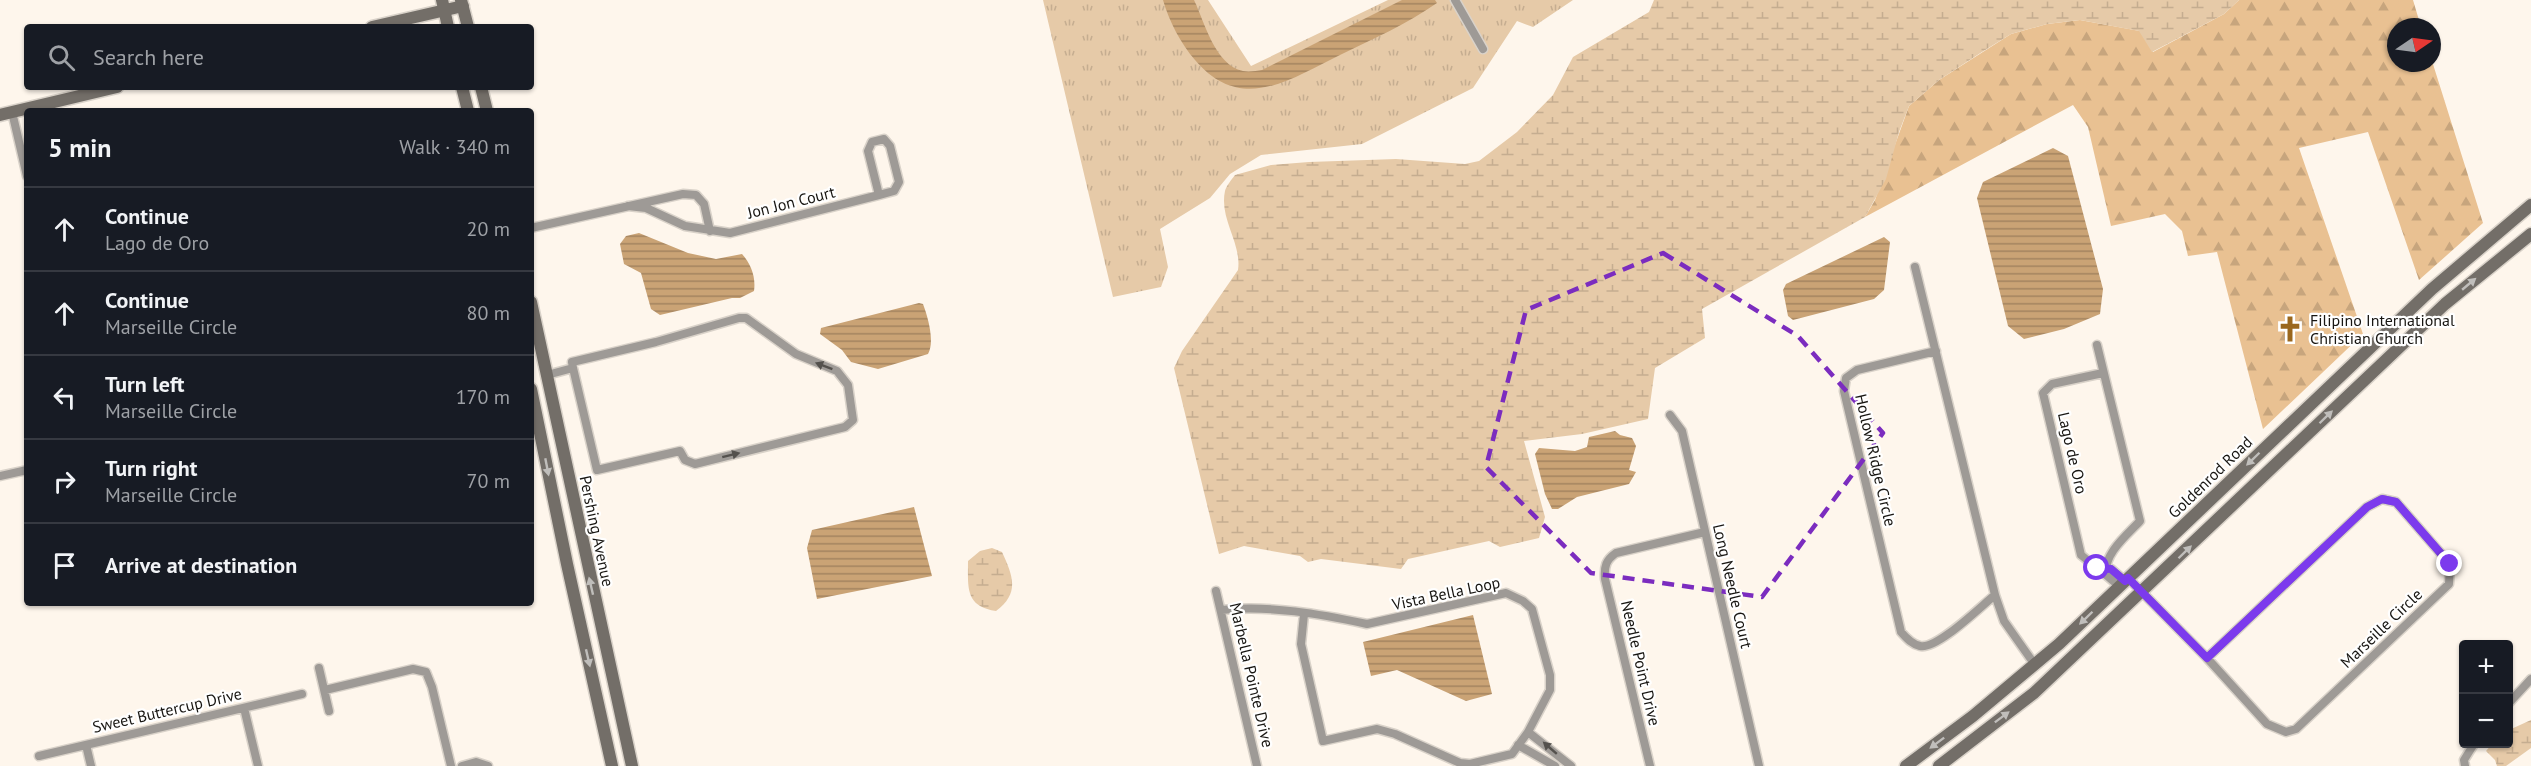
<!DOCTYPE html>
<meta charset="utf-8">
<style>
:root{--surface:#171b24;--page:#20242c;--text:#f1f3f6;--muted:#9ea1a6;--line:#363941}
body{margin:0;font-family:"PT Sans",sans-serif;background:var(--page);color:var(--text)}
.controls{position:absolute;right:18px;bottom:18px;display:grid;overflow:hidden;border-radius:6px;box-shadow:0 2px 4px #0004}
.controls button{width:54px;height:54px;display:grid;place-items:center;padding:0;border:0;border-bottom:2px solid var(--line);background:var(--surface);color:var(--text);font:30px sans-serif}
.compass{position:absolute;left:2387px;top:18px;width:54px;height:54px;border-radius:50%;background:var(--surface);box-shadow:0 2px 4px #0004;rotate:77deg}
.stop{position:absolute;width:18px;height:18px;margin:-14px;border:4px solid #7c3aed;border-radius:50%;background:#fff}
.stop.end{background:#7c3aed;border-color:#fff;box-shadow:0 2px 6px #0008}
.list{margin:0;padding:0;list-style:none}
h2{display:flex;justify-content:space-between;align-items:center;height:78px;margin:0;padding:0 24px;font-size:26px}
h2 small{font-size:20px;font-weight:400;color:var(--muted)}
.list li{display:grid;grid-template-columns:39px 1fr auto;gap:18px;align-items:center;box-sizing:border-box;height:84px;padding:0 24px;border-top:2px solid var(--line)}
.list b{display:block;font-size:22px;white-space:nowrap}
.list p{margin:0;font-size:20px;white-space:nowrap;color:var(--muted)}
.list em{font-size:20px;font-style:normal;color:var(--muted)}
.icon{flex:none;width:33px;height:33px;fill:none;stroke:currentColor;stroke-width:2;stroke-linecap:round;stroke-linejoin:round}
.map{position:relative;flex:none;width:2531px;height:766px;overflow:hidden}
.search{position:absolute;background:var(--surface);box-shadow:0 2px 4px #0004;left:24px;top:24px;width:510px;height:66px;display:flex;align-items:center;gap:15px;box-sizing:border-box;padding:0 21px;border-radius:6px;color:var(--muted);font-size:22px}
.panel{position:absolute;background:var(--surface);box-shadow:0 2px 4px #0004;left:24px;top:108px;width:510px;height:498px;border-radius:6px}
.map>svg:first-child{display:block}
.grass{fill:url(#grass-tufts)}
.forest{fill:url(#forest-firs)}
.wetland{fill:url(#wetland-marsh)}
.water{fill:url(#water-rules)}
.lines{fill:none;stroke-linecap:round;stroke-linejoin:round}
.street-casing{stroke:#d9d2c9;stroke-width:11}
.secondary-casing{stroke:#d9d2c9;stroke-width:15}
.street{stroke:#9e9a96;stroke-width:8}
.secondary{stroke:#736e68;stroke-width:12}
.oneway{fill:#c0bebb}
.oneway2{fill:#54514d}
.route{stroke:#7c3aed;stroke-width:8}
.marked{fill:none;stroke:#7b2cbf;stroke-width:4.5;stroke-dasharray:12 8;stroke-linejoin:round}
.labels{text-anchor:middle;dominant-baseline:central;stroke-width:4.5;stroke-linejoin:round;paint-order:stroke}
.street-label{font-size:16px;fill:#181612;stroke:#fff}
.poi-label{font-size:16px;fill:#181612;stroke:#fff;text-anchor:start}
</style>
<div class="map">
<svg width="2531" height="766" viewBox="0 0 2531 766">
<defs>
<pattern id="grass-tufts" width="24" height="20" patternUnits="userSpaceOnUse" patternTransform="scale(1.5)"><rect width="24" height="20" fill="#e6caa8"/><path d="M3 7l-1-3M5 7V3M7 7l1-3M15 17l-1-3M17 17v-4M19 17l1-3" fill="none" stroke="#c5ad90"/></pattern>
<pattern id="forest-firs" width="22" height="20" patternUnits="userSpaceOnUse" patternTransform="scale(1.5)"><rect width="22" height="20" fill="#e9c192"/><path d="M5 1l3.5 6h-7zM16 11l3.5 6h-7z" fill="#c7a57d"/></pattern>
<pattern id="wetland-marsh" width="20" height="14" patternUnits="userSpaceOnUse" patternTransform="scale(1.5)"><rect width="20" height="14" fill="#e6caa8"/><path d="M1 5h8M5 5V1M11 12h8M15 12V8" fill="none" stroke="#c5ad90"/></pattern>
<pattern id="water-rules" width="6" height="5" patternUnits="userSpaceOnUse" patternTransform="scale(1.5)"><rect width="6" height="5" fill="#caa375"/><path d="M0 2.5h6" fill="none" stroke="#a3845f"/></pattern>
</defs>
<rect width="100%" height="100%" fill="#fef6ec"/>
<path class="grass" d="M 1043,0 L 1208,0 L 1251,66 L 1388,0 L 1573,0 L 1533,27 L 1517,21 L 1473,88 L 1362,144 L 1261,155 L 1230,174 L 1210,198 L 1160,229 L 1168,267 L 1161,287 L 1113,297 Z"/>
<path class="forest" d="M 2239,0 L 2413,0 L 2421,27 L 2396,27 L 2396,63 L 2432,61 L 2483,223 L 2419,280 L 2368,132 L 2299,148 L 2363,334 L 2263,429 L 2217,252 L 2188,256 L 2182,231 L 2165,214 L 2111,226 L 2088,127 L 2073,105 L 1865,217 L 1875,200 L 1909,106 L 1939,80 L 2011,34 L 2047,24 L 2080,20 L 2140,31 L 2153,52 L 2224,14 Z"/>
<path class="wetland" d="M 1654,0 L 2239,0 L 2224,14 L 2152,52 L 2139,31 L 2080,20 L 2047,24 L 2011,34 L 1982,52 L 1939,80 L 1909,106 L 1899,132 L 1886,179 L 1865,217 L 1702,309 L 1705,338 L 1655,368 L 1648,419 L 1582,434 L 1524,441 L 1545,517 L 1539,538 L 1500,547 L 1489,541 L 1408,559 L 1401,569 L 1321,559 L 1308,562 L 1300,556 L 1244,546 L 1219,554 L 1174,368 L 1182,351 L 1238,270 C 1242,243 1219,219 1225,191 C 1226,186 1232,179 1235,175 L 1271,165 L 1309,162 L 1396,159 L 1465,164 L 1479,161 L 1517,132 L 1553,95 L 1573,57 L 1649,12 Z
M 992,548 L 1002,552 C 1013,576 1020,593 996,611 C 965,606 968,588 968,561 L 980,551 Z
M 2531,720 L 2531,748 L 2506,766 L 2497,766 L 2495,760 L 2486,751 L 2492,744 L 2508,744 L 2509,730 Z"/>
<path class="water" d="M 1163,0 L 1194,0 C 1205,23 1215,65 1243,71 C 1249,72 1256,71 1262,70 L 1402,0 L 1435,0 L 1437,3 C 1407,24 1373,39 1340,55 C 1289,80 1241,114 1195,60 C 1181,44 1169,21 1163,0 Z
M 2053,148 L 2068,156 L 2103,289 L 2100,314 L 2064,329 L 2024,339 L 2008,326 L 1977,198 L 1983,182 Z
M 639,233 L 688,253 L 716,259 L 742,254 C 751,264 756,277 754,291 L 740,298 L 732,298 L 660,315 L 651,309 L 641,273 L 624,264 L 620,244 L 626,236 Z
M 1884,237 L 1890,242 L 1884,290 L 1874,299 L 1793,320 L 1788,316 L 1783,290 L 1786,284 Z
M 919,303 L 923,304 C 928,317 935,342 928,354 L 878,369 L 851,362 L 842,350 L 820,334 L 821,328 Z
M 1615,431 L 1620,435 L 1632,438 L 1636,446 L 1629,470 L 1636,472 L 1629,484 L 1577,497 L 1558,509 L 1552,509 L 1545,494 L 1535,454 L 1539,448 L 1575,451 L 1587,447 L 1589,437 Z
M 914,507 L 932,576 L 817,599 L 807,548 L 812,530 Z
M 1473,615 L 1492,694 L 1466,701 L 1397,670 L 1371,676 L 1363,642 Z"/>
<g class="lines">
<g class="street-casing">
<path id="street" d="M 1455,0 L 1483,49
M 12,112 L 27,176
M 628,206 L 646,208 L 685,226 L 730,233 L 879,195 L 894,191 L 899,182 L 890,146 L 884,139 L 872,142 L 868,151 L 879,195
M 531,228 L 683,194 L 696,195 L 704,204 L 710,231
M 1915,267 L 1995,595 L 2004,621 L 2035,665
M 2097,345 L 2140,521 C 2127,535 2103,554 2106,575 L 2119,586
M 1936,351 L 1857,370 L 1846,378 L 1844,391 L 1901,632 C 1907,639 1912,644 1920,646 C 1937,650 1981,606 1995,595
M 2103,373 L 2052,384 L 2043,393 L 2081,555 L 2097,568 L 2111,569 L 2125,581
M 547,375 L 573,368 L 597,470 L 680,451 L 685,460 L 695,464 L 845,427 L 853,420 L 848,385 L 837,371 L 796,354 L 746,318 L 739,318 L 656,342 L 572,362 L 573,368
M 1670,415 L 1682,431 L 1759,766
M 0,476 L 27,470
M 2128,578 L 2207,658 L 2267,724 L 2286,732 L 2296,729 L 2449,584 L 2450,564 L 2396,502 L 2382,499 L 2367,507 L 2207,658
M 1216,591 L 1257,766
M 1222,610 C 1270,605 1320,614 1367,624 L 1506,593 L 1523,601 L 1532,609 L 1550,675 L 1550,690 L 1528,732 L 1512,754 L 1470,764 L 1460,763 L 1395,734 L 1377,729 L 1323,741 L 1301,644 L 1304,614
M 319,668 L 329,711
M 325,690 L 413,669 L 426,672 L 432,687 L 451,766
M 2508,704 L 2531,679
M 244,708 L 258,766
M 1528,732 L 1571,766
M 86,745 L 91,766
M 1518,745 L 1555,766
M 39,756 L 302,694
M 462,766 L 476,762 L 488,766
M 1650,766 L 1605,579 C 1604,566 1606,560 1616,553 L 1705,532
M 2465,766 L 2464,760 L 2474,744"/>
</g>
<g class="secondary-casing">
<path id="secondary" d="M 442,0 L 448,27
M 461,0 L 468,27
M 372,27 L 463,6
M 462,87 L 468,111
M 481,87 L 487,111
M 0,115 L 117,87
M 531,302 L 632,766
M 531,389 L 567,564 L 612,766
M 1906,766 L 1973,716 L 2059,644 L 2432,289 L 2531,205
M 1939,766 L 2034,693 L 2445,304 L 2531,234"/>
</g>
<use href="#street" class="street"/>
<use href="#secondary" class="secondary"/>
</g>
<defs><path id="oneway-solid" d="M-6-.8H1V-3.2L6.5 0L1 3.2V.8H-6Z" transform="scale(1.5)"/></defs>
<g class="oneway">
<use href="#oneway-solid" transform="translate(2469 284) rotate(-40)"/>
<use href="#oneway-solid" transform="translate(2326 417) rotate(-44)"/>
<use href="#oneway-solid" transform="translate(2253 459) rotate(136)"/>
<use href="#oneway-solid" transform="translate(547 467) rotate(79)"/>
<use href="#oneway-solid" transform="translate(2185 552) rotate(-44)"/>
<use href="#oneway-solid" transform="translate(591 586) rotate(-103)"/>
<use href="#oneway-solid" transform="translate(2086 618) rotate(136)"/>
<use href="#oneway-solid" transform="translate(588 658) rotate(77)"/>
<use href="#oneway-solid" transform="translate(2002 717) rotate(-37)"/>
<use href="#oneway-solid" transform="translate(1937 743) rotate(143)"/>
</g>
<g class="oneway2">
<use href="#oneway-solid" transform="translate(824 366) rotate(-159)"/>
<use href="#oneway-solid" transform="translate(731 455) rotate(-14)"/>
<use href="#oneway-solid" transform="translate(1550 748) rotate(-139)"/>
</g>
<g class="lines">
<path class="route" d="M 2097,568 L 2111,569 L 2125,581 L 2128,578 L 2207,658 L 2367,507 L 2382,499 L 2396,502 L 2450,564"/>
</g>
<path class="marked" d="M 1663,253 L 1798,336 L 1883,433 L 1762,597 L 1591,573 L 1486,467 L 1526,310 Z"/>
<defs>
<g id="church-bare" transform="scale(2.07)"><path d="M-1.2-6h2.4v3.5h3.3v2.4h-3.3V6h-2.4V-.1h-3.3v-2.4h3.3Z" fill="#9a671d" stroke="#fff" stroke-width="2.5" paint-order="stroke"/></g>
</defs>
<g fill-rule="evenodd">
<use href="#church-bare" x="2290" y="329"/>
</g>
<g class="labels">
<g class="street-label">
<text transform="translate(791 202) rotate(-14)">Jon Jon Court</text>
<text transform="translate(2073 453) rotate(77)">Lago de Oro</text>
<text transform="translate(1876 460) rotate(77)">Hollow Ridge Circle</text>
<text transform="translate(2210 477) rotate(-44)">Goldenrod Road</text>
<text transform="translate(597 531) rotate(78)">Pershing Avenue</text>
<text transform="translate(1733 586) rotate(77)">Long Needle Court</text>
<text transform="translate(1446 593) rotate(-12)">Vista Bella Loop</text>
<text transform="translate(2381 628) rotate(-44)">Marseille Circle</text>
<text transform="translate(1641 663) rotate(77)">Needle Point Drive</text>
<text transform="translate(1252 675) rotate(77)">Marbella Pointe Drive</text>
<text transform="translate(167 710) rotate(-13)">Sweet Buttercup Drive</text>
</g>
<g class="poi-label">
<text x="2310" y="320">Filipino International<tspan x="2310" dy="18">Christian Church</tspan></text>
</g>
</g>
</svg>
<div class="controls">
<button>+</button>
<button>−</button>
</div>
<svg class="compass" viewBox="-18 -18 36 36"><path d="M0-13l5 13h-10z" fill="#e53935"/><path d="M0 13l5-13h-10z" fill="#9ea1a6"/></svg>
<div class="stop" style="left:2097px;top:568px"></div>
<div class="stop end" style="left:2450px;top:564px"></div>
<div class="search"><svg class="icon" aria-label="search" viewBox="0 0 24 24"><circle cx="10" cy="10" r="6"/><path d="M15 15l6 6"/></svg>Search here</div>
<section class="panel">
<h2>5 min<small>Walk · 340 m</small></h2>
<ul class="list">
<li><svg class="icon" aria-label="ahead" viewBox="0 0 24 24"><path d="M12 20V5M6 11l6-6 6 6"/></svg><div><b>Continue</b><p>Lago de Oro</p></div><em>20 m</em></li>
<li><svg class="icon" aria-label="ahead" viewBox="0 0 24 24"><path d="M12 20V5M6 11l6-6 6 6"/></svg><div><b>Continue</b><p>Marseille Circle</p></div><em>80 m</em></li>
<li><svg class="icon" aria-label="left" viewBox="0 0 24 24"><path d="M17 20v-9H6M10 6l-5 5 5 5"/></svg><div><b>Turn left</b><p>Marseille Circle</p></div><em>170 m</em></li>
<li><svg class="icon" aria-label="right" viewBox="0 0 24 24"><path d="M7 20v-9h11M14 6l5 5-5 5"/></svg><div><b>Turn right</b><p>Marseille Circle</p></div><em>70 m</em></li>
<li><svg class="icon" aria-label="arrive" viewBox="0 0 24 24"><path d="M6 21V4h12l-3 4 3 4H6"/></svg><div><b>Arrive at destination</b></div></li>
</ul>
</section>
</div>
